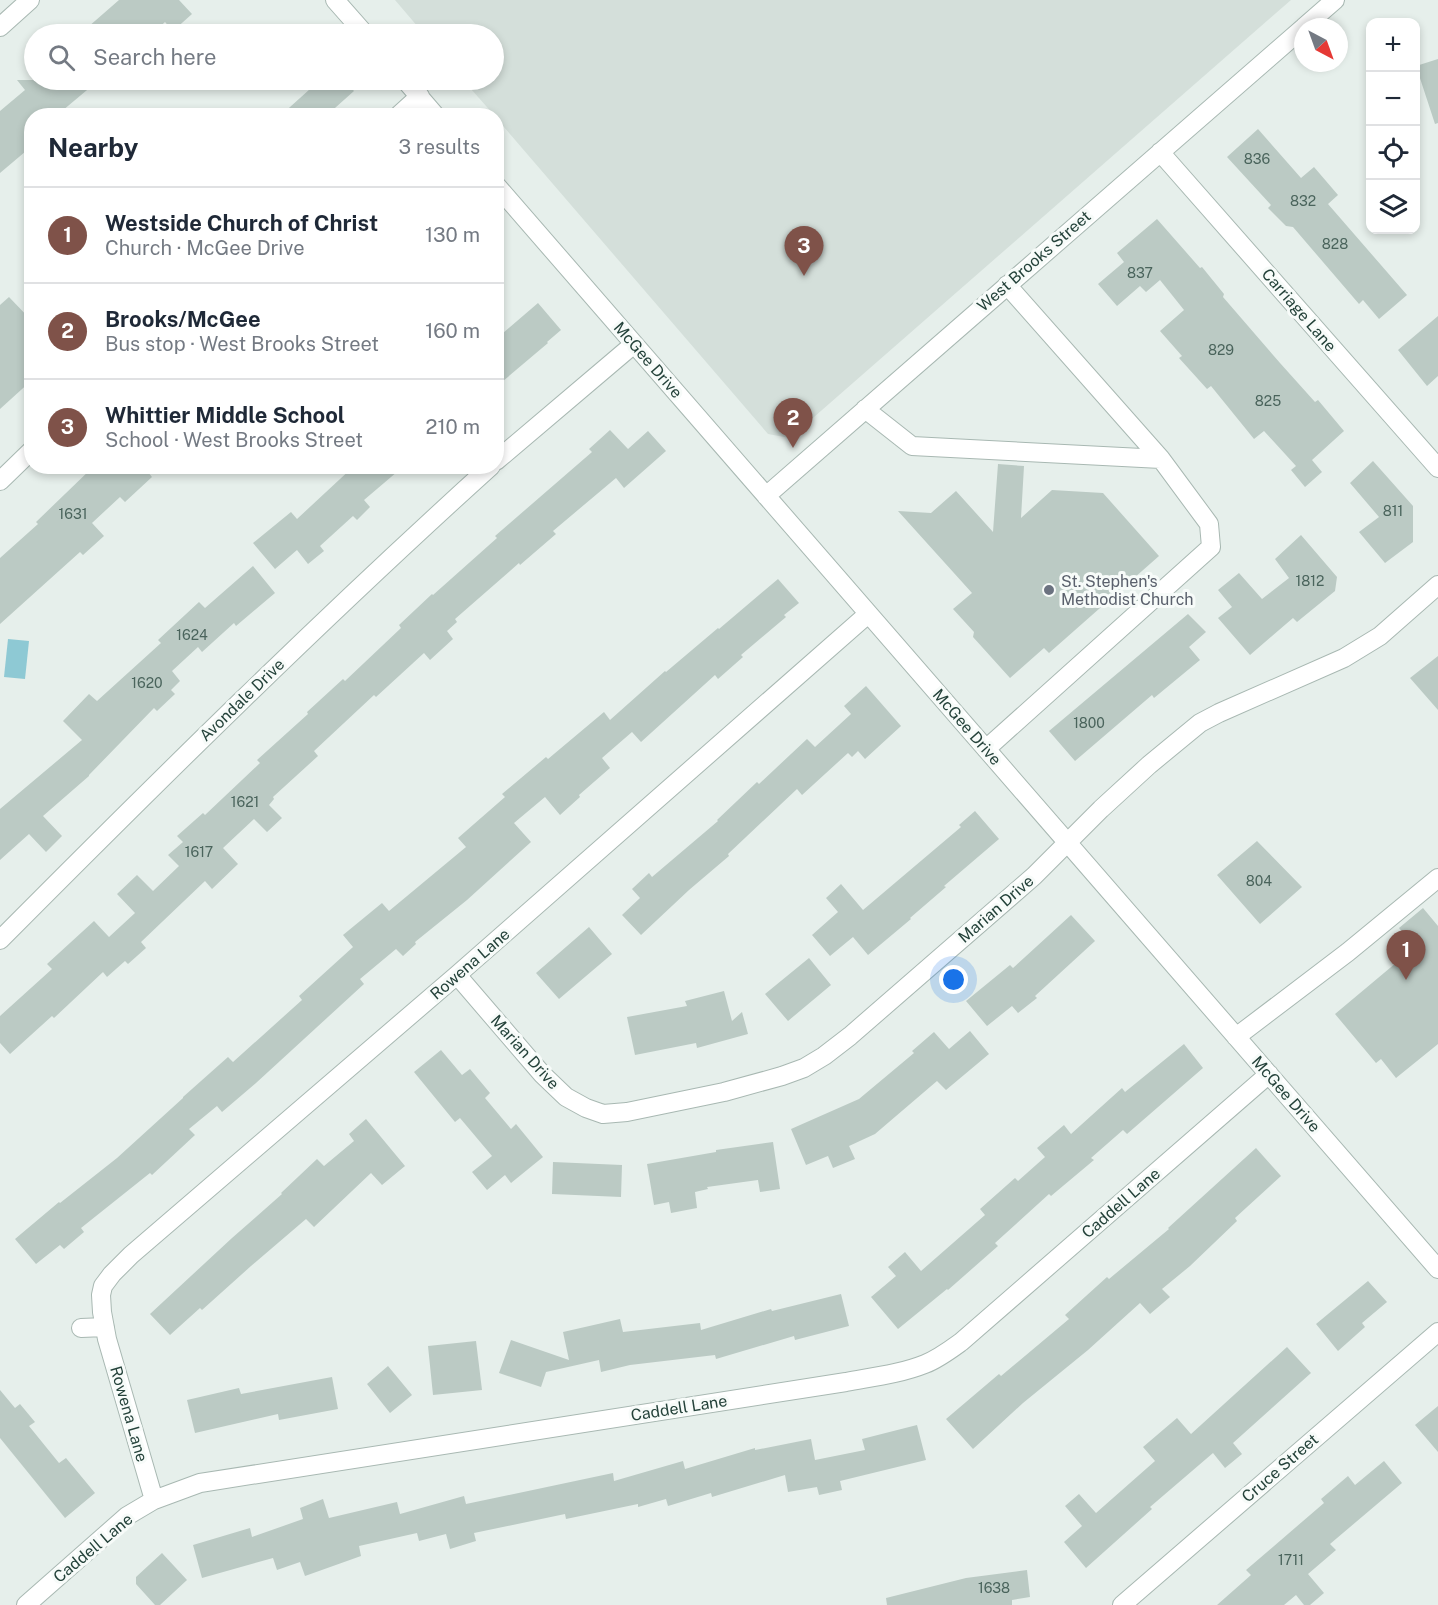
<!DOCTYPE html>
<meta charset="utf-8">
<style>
:root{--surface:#fff;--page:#f2f2f3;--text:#1f2937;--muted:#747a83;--line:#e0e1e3;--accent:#7f5249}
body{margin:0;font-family:"Public Sans",sans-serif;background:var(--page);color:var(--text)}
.controls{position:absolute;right:18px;top:18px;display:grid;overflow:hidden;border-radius:12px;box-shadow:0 3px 9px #0003}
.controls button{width:54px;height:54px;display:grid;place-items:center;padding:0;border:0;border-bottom:2px solid var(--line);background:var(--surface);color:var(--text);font:30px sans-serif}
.compass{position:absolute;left:1294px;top:18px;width:54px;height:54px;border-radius:50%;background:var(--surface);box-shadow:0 3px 9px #0003;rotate:139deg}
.you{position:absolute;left:954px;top:980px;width:21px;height:21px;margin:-15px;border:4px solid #fff;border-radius:50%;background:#1a73e8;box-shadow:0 0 0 9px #1a73e833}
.badge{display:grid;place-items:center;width:39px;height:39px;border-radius:50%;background:var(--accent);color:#fff;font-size:20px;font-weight:700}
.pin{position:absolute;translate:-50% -50px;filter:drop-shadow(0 2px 3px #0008)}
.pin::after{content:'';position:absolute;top:32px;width:21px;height:18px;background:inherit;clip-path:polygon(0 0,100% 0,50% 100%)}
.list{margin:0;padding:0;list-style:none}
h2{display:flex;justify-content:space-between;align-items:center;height:78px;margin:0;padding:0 24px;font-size:26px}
h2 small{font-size:20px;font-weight:400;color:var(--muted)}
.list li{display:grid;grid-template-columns:39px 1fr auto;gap:18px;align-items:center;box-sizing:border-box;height:96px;padding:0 24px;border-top:2px solid var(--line)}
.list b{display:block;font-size:22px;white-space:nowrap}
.list p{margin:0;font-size:20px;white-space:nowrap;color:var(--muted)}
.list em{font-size:20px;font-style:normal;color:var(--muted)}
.icon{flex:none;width:33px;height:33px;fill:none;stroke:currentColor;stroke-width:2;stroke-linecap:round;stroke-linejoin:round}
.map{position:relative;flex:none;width:1438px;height:1605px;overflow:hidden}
.search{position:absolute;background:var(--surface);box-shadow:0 3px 9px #0003;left:24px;top:24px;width:480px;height:66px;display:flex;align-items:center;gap:15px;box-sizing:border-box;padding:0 21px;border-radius:33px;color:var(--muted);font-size:22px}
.panel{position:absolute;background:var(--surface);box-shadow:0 3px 9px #0003;left:24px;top:108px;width:480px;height:366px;border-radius:24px}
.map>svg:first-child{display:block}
.built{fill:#d4dfda}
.water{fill:#8ec9d4}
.building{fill:#bbcac4}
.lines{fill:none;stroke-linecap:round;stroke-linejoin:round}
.minor-casing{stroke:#a8b8b2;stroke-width:20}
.minor{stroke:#fff;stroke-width:18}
.worship-dot{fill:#6b7280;stroke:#f7fbf9;stroke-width:2}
.labels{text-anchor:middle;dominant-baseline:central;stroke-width:6;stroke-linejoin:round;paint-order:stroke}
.number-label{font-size:14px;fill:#4a645c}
.street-label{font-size:16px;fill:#24423a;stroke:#f7fbf9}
.worship-label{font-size:16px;fill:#5b616d;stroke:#f7fbf9;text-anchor:start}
</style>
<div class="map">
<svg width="1438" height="1605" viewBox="0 0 1438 1605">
<rect width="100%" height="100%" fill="#e6efeb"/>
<path class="built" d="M 395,0 L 1291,0 L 790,438 L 768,434 L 497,119 L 496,116 L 494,115 L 463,80 L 494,80 L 494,34 L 424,34 Z"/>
<path class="water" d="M 8,639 L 29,641 L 25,679 L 4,677 Z"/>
<path class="building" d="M 119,0 L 179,0 L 192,14 L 173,31 L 165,22 L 152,34 L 80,34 Z
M 1438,59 L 1438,123 L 1435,124 L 1416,66 Z
M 17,80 L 99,80 L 56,116 L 32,116 L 32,146 L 0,173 L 0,111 L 25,90 Z
M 320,80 L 344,80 L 354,91 L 326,116 L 280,116 Z
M 1258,129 L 1301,178 L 1314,167 L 1338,195 L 1328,204 L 1407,295 L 1379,319 L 1363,300 L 1359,304 L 1293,227 L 1286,226 L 1268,208 L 1271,205 L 1227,157 Z
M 1157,219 L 1200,268 L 1202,267 L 1224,294 L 1223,297 L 1280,363 L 1315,402 L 1318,400 L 1344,431 L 1312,460 L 1322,472 L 1305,487 L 1291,470 L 1296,466 L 1264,431 L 1254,439 L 1211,386 L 1207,389 L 1179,358 L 1182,356 L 1160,331 L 1184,310 L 1160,280 L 1146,292 L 1140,286 L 1117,306 L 1098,284 L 1124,262 L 1117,253 Z
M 9,297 L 32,321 L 32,380 L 0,409 L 0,305 Z
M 538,303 L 561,330 L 547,342 L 548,343 L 496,387 L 496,339 Z
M 1438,316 L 1438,376 L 1427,386 L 1398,350 Z
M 610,430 L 628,449 L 648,431 L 666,451 L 624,488 L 616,478 L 553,531 L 556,534 L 520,565 L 519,563 L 455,619 L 457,622 L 447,631 L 453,639 L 430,660 L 424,653 L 376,697 L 374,695 L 314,751 L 318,756 L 273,797 L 274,799 L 269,805 L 282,818 L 267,832 L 254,819 L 223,848 L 238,864 L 212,889 L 205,881 L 141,942 L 146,948 L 128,964 L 125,961 L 107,977 L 103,972 L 54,1018 L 52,1016 L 10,1054 L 0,1043 L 0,1016 L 52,969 L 47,964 L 94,921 L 109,937 L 135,913 L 117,894 L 137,875 L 153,891 L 179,866 L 168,855 L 183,842 L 177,836 L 203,813 L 205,815 L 260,763 L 257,760 L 308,714 L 307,712 L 343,679 L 345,681 L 401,628 L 399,625 L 432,594 L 433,595 L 497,538 L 495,536 L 592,452 L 589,449 Z
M 1373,461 L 1413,506 L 1413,542 L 1385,563 L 1359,532 L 1379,517 L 1350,483 Z
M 998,464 L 1024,466 L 1021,518 L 1052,490 L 1103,493 L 1159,556 L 1049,653 L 1044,648 L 1010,678 L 973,637 L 974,632 L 953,609 L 972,593 L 898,511 L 931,513 L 956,491 L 993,532 Z
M 94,466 L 143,466 L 152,477 L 125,502 L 120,497 L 92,523 L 104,536 L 83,555 L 80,552 L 0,624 L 0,558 L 38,524 L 36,522 Z
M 354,466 L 404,466 L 364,500 L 370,507 L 357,520 L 353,516 L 320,546 L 324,551 L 308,564 L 297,550 L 275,569 L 253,543 L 291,512 L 297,519 Z
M 1301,535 L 1337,577 L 1335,591 L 1297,622 L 1293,618 L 1250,655 L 1218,618 L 1232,607 L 1218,590 L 1239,573 L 1262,599 L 1289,578 L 1275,559 Z
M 253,566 L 275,593 L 236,626 L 234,623 L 202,652 L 198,647 L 172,671 L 180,681 L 171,690 L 175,694 L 157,711 L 154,708 L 89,775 L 89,776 L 43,816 L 62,836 L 46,852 L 29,834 L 0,860 L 0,809 L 82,740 L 63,721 L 89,694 L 97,701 L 161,643 L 158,640 L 199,602 L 205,608 Z
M 778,579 L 799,603 L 784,615 L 786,617 L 741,655 L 743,657 L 718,679 L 715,675 L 641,742 L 632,732 L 602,758 L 610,768 L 579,795 L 580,797 L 560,815 L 545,797 L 514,823 L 531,842 L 467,900 L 415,942 L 416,944 L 403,956 L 396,949 L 360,979 L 364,984 L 256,1083 L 222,1112 L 217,1106 L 189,1129 L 195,1135 L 152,1175 L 150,1173 L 81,1228 L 84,1232 L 64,1249 L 60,1245 L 36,1264 L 15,1239 L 59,1202 L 60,1203 L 117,1158 L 183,1098 L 183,1097 L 228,1057 L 233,1062 L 302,1000 L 299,996 L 353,947 L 343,935 L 382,903 L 389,911 L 466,847 L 458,838 L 505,797 L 502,794 L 546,757 L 548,759 L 604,712 L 610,720 L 665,671 L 666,672 L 718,628 L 719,629 Z
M 1188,614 L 1206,632 L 1189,647 L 1200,660 L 1154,698 L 1152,695 L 1075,761 L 1049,731 Z
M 1438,656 L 1438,710 L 1410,678 Z
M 866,686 L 901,726 L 865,759 L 858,751 L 852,757 L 848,753 L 802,795 L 797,789 L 728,854 L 729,856 L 689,890 L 641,935 L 622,915 L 640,898 L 632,889 L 649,873 L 652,877 L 718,821 L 717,820 L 757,782 L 759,784 L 807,739 L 815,747 L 851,714 L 844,706 Z
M 975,811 L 999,839 L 944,886 L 946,887 L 910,918 L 911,919 L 868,955 L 853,937 L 830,956 L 812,935 L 838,912 L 826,898 L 841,884 L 863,910 L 961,827 L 959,825 Z
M 1257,841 L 1302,887 L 1260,924 L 1217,875 Z
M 1423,908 L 1438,926 L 1438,1044 L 1396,1078 L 1381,1059 L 1376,1063 L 1335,1014 L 1415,947 L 1399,928 Z
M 1071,915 L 1095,941 L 1035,996 L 1037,998 L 1018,1013 L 1012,1006 L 987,1026 L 966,1001 L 1010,965 L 1013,968 Z
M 589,927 L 612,954 L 559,999 L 536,973 Z
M 809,958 L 831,985 L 788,1021 L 765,994 Z
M 724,991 L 732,1021 L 742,1012 L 748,1034 L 697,1048 L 696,1043 L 635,1055 L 627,1017 L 687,1006 L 685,1001 Z
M 970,1031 L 989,1054 L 946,1090 L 937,1081 L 875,1134 L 849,1146 L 855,1159 L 833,1168 L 828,1156 L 806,1165 L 791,1129 L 859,1099 L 914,1053 L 912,1051 L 934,1032 L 949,1049 Z
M 1184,1044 L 1203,1068 L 1127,1134 L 1123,1130 L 1091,1158 L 1094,1160 L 1051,1196 L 1049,1194 L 995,1243 L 998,1246 L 948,1290 L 947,1289 L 898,1329 L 871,1297 L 896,1276 L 888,1267 L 905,1252 L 921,1271 L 985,1215 L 980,1209 L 1015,1178 L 1018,1181 L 1045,1157 L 1037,1148 L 1064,1125 L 1071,1134 L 1122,1088 L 1125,1092 Z
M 441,1050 L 462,1075 L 470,1069 L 490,1093 L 485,1098 L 511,1129 L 516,1124 L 543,1157 L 511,1183 L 505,1175 L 487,1190 L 472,1172 L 492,1156 L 460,1118 L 455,1122 L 414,1072 Z
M 366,1119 L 405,1166 L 382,1185 L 371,1173 L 314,1227 L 306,1219 L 251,1266 L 202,1310 L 200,1308 L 170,1335 L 150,1314 L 232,1238 L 282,1194 L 281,1193 L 317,1159 L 324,1166 L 354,1141 L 349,1134 Z
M 773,1142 L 780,1189 L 760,1192 L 758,1180 L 707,1187 L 708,1189 L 695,1192 L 697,1208 L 671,1213 L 669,1202 L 654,1205 L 647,1164 L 716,1152 L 716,1150 Z
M 1256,1148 L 1281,1176 L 1235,1218 L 1237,1221 L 1190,1266 L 1162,1289 L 1170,1297 L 1150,1314 L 1140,1303 L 1088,1350 L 1023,1403 L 973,1449 L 946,1419 L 999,1374 L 1001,1376 L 1069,1319 L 1065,1315 L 1107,1277 L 1109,1279 L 1169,1229 L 1168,1228 Z
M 553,1162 L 622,1165 L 621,1197 L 552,1194 Z
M 1368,1281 L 1387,1302 L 1362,1323 L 1365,1327 L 1338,1351 L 1316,1324 Z
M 841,1294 L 849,1326 L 795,1340 L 794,1336 L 716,1359 L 715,1355 L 630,1365 L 601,1372 L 599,1360 L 546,1372 L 541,1387 L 499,1373 L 511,1340 L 569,1360 L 563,1332 L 620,1319 L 623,1332 L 700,1323 L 701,1330 L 771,1309 L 772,1311 Z
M 476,1341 L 482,1390 L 433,1395 L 428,1346 Z
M 1287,1347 L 1311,1373 L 1233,1443 L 1242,1454 L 1225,1468 L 1213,1453 L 1150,1507 L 1152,1509 L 1086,1568 L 1064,1542 L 1082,1526 L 1065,1506 L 1079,1494 L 1096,1513 L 1155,1461 L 1143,1447 L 1177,1418 L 1191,1434 Z
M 388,1366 L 412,1395 L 390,1413 L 367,1384 Z
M 332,1377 L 338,1409 L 279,1420 L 278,1414 L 195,1433 L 187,1400 L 239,1388 L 241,1394 Z
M 0,1390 L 15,1408 L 20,1404 L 35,1422 L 29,1426 L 59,1463 L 66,1458 L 95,1493 L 65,1518 L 0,1438 Z
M 1438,1406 L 1438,1452 L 1415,1425 Z
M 917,1425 L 926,1460 L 840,1481 L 842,1490 L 819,1495 L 817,1487 L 788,1492 L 785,1475 L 712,1497 L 711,1493 L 668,1506 L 666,1499 L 638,1507 L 638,1504 L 566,1519 L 565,1514 L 474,1533 L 476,1541 L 450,1549 L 446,1534 L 419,1541 L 417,1533 L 359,1546 L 361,1556 L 305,1576 L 300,1562 L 277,1570 L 273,1558 L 202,1578 L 193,1545 L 250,1528 L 252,1537 L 303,1519 L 300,1508 L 323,1499 L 329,1518 L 397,1502 L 400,1514 L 464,1496 L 466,1504 L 613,1473 L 614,1481 L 683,1461 L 685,1469 L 755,1448 L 755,1450 L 811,1439 L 815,1460 L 865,1450 L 862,1439 Z
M 1384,1461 L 1402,1483 L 1330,1544 L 1336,1550 L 1308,1574 L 1324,1593 L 1310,1605 L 1304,1605 L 1296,1595 L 1284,1605 L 1217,1605 L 1251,1575 L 1246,1570 L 1324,1503 L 1321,1499 L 1348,1476 L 1355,1485 Z
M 162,1553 L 187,1580 L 160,1605 L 155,1605 L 136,1584 L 136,1577 Z
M 1027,1570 L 1030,1597 L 1012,1600 L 1012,1605 L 887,1605 L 886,1598 L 966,1578 Z"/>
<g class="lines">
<g class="minor-casing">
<path id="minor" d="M 335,0 L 365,34
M 0,27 L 30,0
M 1304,27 L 1335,0
M 405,80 L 436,116
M 398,116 L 420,96
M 1160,152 L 1438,468
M 496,185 L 1438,1269
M 865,409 L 912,446 L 1161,459 L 1007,285
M 496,461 L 634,344
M 0,481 L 32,450
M 766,496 L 1303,28
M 986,749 L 1211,547 L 1209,524 L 1161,459
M 0,940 C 160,779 322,619 491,466
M 457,975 L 542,1074 L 566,1097 L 586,1108 L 603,1114 L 627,1112 L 724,1092 L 782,1076 L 804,1068 L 824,1056 L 850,1036 L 1034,876 L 1101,809 L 1149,765 L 1200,723 L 1219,713 L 1344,658 L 1380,636 L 1438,585
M 1236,1037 L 1348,952 L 1438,878
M 81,1328 L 105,1327
M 154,1500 L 107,1339 L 102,1312 L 101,1295 L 103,1286 L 112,1274 L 131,1255 L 457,975 L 868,614
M 26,1605 L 127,1516 L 154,1500 L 200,1483 L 846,1382 C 873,1377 900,1374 925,1364 C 938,1359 950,1350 961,1342 L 1269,1074
M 1122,1605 L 1438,1332"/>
</g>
<use href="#minor" class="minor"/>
</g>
<circle class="worship-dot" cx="1049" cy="590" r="6"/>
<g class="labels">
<g class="number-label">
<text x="1257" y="159">836</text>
<text x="1303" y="201">832</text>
<text x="1335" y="244">828</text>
<text x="1140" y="273">837</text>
<text x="1221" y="350">829</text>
<text x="1268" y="401">825</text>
<text x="1393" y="511">811</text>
<text x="73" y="514">1631</text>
<text x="1310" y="581">1812</text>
<text x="192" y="635">1624</text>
<text x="147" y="683">1620</text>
<text x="1089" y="723">1800</text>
<text x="245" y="802">1621</text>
<text x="199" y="852">1617</text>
<text x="1259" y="881">804</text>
<text x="1291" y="1560">1711</text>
<text x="994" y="1588">1638</text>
</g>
<g class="street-label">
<text transform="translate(1034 261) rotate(-41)">West Brooks Street</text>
<text transform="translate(1299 310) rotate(49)">Carriage Lane</text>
<text transform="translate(648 360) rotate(49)">McGee Drive</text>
<text transform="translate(242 700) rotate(-44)">Avondale Drive</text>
<text transform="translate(967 727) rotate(49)">McGee Drive</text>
<text transform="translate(996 909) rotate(-41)">Marian Drive</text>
<text transform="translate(470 964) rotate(-41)">Rowena Lane</text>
<text transform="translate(525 1052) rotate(48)">Marian Drive</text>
<text transform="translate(1286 1094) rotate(49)">McGee Drive</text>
<text transform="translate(1121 1203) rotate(-41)">Caddell Lane</text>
<text transform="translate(679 1408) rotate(-9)">Caddell Lane</text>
<text transform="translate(129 1414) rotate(74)">Rowena Lane</text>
<text transform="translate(1280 1468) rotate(-41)">Cruce Street</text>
<text transform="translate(93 1548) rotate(-40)">Caddell Lane</text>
</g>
<g class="worship-label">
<text x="1061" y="581">St. Stephen's<tspan x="1061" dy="18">Methodist Church</tspan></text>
</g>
</g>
</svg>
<div class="controls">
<button>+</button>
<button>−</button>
<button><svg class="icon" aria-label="locate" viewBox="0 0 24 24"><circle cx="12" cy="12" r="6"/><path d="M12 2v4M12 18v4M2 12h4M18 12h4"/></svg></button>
<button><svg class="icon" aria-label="layers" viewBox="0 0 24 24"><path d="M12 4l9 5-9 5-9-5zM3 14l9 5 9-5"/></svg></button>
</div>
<svg class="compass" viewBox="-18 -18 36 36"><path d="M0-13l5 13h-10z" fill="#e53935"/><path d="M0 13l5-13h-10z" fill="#747a83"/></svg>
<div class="you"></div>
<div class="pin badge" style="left:1406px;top:980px">1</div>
<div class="pin badge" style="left:793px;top:448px">2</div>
<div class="pin badge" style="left:804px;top:276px">3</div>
<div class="search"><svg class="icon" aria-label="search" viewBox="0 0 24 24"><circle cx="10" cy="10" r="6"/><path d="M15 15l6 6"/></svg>Search here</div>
<section class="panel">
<h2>Nearby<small>3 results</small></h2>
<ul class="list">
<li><span class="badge">1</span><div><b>Westside Church of Christ</b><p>Church · McGee Drive</p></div><em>130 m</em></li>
<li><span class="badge">2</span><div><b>Brooks/McGee</b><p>Bus stop · West Brooks Street</p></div><em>160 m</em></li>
<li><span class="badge">3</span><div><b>Whittier Middle School</b><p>School · West Brooks Street</p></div><em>210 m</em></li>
</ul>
</section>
</div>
